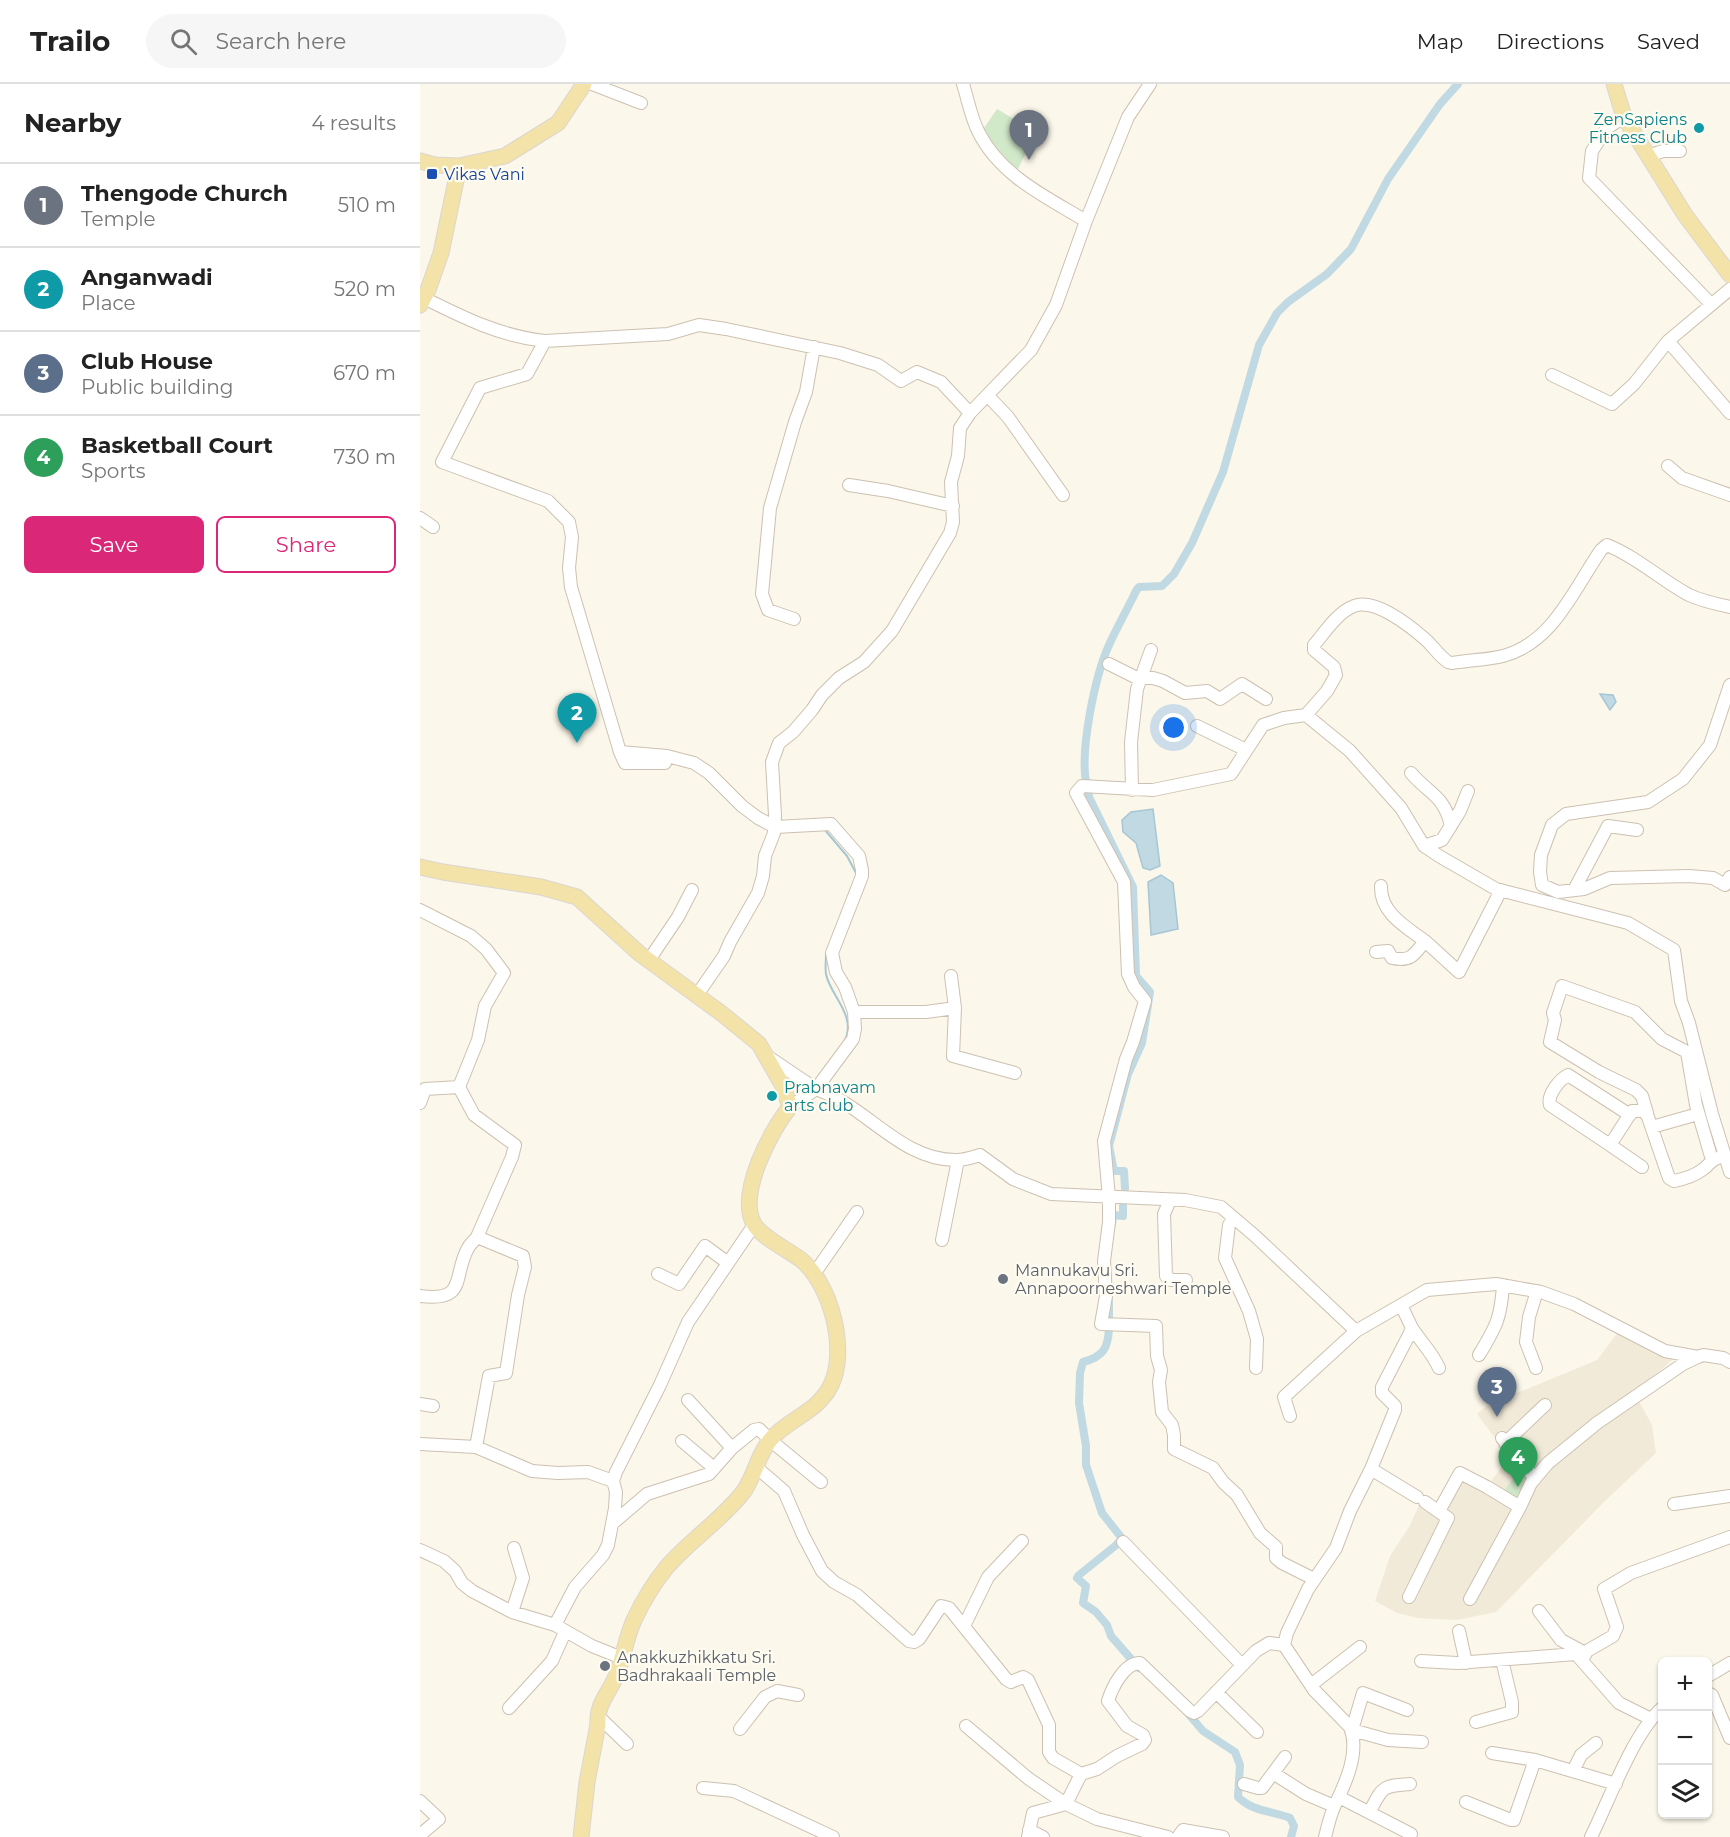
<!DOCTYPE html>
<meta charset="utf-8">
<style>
:root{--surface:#fff;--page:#f6f6f6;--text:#222;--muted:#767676;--line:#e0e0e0;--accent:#db2777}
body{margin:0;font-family:Montserrat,sans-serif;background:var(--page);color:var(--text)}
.controls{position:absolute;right:18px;bottom:18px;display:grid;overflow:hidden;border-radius:9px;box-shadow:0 2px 4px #0004}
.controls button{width:54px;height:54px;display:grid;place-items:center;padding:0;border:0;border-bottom:2px solid var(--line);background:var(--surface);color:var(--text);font:30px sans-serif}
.you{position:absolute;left:754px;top:644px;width:21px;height:21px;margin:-15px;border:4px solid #fff;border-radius:50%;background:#1a73e8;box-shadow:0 0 0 9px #1a73e833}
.badge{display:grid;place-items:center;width:39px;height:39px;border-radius:50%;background:var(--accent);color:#fff;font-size:20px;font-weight:700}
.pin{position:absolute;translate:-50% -50px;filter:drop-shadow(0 2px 3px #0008)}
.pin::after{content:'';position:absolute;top:32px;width:21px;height:18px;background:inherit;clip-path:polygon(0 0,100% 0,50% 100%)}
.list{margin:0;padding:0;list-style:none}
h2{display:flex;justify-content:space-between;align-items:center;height:78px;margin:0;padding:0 24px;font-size:26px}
h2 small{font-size:20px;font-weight:400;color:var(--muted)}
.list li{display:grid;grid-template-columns:39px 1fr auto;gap:18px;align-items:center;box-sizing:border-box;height:84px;padding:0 24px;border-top:2px solid var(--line)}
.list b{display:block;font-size:22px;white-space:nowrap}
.list p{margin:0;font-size:20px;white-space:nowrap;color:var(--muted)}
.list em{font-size:20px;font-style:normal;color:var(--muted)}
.actions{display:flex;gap:12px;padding:18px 24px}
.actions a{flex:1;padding:14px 0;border:2px solid var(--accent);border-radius:9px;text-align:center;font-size:21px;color:var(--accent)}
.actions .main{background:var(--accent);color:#fff}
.icon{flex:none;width:33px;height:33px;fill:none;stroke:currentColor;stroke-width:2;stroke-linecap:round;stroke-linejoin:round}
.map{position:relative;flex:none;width:1310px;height:1753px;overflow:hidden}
header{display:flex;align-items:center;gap:36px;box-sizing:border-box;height:84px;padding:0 30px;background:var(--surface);border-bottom:2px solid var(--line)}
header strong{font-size:28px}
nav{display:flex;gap:33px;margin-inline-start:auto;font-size:21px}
.search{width:420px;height:54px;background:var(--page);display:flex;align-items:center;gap:15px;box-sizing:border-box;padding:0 21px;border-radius:33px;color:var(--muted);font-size:22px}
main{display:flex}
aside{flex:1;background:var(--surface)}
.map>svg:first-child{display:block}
.residential{fill:#f2ead9}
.green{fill:#d1e8c9}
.water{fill:#c0d9e3;stroke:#a7c6d4;stroke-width:1.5}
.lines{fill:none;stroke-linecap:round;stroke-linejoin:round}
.stream{stroke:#a7c6d4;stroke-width:2}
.canal{stroke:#c0d9e3;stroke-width:8}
.minor-casing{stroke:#ccc1b1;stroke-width:14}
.major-casing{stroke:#dbd6d1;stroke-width:17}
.minor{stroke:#fff;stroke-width:12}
.major{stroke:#f3e3a9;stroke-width:15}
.culture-dot{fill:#0f9aa8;stroke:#fefbf0;stroke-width:2}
.transit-dot{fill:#1a4fb4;stroke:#fefbf0;stroke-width:2}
.worship-dot{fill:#6b7280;stroke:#fefbf0;stroke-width:2}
.labels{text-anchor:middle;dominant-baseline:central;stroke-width:4.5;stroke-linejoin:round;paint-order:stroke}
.culture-label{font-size:16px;fill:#0d838f;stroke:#fefbf0;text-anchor:end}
.transit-label{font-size:16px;fill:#164399;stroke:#fefbf0;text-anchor:start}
.worship-label{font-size:16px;fill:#5b616d;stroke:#fefbf0;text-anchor:start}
</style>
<header>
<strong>Trailo</strong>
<div class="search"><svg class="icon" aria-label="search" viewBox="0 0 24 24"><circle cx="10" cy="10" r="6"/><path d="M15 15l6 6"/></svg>Search here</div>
<nav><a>Map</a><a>Directions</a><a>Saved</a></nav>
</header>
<main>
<aside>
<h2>Nearby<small>4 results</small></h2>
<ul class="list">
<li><span class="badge" style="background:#6b7280">1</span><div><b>Thengode Church</b><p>Temple</p></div><em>510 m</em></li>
<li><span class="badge" style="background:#0f9aa8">2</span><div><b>Anganwadi</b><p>Place</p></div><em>520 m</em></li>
<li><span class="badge" style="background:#5c6f8a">3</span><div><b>Club House</b><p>Public building</p></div><em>670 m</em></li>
<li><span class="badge" style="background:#2e9e5b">4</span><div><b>Basketball Court</b><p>Sports</p></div><em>730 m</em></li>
</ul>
<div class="actions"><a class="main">Save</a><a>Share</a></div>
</aside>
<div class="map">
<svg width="1310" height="1753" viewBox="0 0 1310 1753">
<rect width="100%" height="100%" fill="#fbf7ea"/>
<path class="residential" d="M 1199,1247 L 1256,1273 L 1214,1308 L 1232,1341 L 1236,1369 L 1185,1417 L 1076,1528 L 1037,1536 L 998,1534 L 977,1529 L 955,1517 L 970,1472 L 989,1443 L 1000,1419 L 1019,1427 L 1040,1389 L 1067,1403 L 1089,1373 L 1057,1330 L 1068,1321 L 1177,1276 Z"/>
<path class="green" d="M 577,25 L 616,48 L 597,87 L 562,47 Z
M 1096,1354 L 1122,1383 L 1115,1391 L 1088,1361 Z
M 1103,1383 L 1113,1395 L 1100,1423 L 1081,1410 Z"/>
<path class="water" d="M 1180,610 L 1193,611 L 1196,618 L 1190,626 Z
M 733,725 L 740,782 L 730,786 L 723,784 L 716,759 L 703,748 L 702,736 L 711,728 Z
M 741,791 L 753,799 L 758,845 L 731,851 L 728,798 Z"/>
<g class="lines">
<path class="stream" d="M 405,746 L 427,772 L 436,789
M 406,870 C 406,876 405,884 406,890 C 410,912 438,932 424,958"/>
<path class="canal" d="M 666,698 C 660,665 675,592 689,561 C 697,543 707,526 716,507 L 719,503 L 742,502 L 754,490 L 772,459 L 803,388 L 839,261 L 857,229 L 868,218 L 907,190 L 931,165 L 968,95 L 1020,20 L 1038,0
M 668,707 L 669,713 L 713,803 L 716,892 L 730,908 L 722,959 L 708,990 L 689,1062 L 694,1087 L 704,1087 L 705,1104
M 692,1140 L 693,1131 L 703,1132 L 703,1122
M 689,1216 L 689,1236
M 689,1245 C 688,1264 683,1273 663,1278 L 660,1289 L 659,1319 L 666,1362 L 666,1381 L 682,1429 L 701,1453 L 700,1457 L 695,1462 L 659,1491 L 657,1494 L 666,1502 L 663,1519 L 676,1528 L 687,1541 L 691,1552 L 719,1584
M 766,1627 L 783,1647 L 815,1668 L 820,1681 L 818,1713 C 835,1729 851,1726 870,1734 L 874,1742 L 871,1753"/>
<g class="minor-casing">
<path id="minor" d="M 172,0 L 221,19
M 543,0 C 548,16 551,34 559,49 C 581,92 626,113 666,137
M 1204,33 L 1187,44 L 1172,67 L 1169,94 L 1291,220
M 1228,72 L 1243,67 L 1260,67
M 4,214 C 44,234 80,252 125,257 L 248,250 L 279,241 L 306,245 L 420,269 L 458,281 L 481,297 L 497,288 L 521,298 L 550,329
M 125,257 L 107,290 L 60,304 L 22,378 L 128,417 L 149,438 L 152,453 L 149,484 L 151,503 L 200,668 L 247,672 L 274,679 L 289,689 L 322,722 L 338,734 L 355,743 L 411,740 L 439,772 L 442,786 L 442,792 L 412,869 L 416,888 L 425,903 L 434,928 L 435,945 L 433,955 L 396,1005 L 347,972
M 1248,257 L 1310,329
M 1132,291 L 1192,320 L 1214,300 L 1248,257 L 1310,205
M 568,312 L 588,333 L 643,411
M 1248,382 L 1262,394 L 1310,411
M 429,401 L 468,407 L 533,422
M 0,434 L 13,443
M 374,535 L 348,526 L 342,510 L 350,424 L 375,338 L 386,308 L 394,263
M 689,580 L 717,594 L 733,594 L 743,597 L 765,609 L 787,607 L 800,615 L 822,600 L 846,615
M 1310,601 L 1290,661 L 1263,695 L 1228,718 L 1146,730 L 1132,741 L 1121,771 L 1120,788 L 1122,801 L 1138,808 L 1164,805 L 1190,794 L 1269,792 L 1293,794 L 1305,801 L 1310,793
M 886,631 L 907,607 L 916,591 L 914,583 L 894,566 L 894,561 C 905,548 918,528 934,522 C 955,514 990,542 1005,555 C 1013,562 1019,572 1028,578 L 1032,579 C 1049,576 1067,576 1083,572 C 1133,559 1154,505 1181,466 L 1187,461 C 1217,473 1241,496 1269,511 C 1282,517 1296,520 1310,523
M 777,642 L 826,666
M 200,668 L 205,679 L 245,679
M 991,689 C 1010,711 1024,711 1031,742
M 712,706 L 711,658 L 717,605 L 731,566
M 1004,762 L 1022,756 L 1040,727 L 1048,707
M 961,802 C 960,829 986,843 1005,857
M 1154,806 L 1188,742 L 1217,746
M 0,826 L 51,852 L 66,865 L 84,889 L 65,922 L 58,956 L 39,1003
M 956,868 L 968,867 L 972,874 C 991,878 994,871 1005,857 L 1039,888 L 1081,806
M 229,876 L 258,833 L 272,806
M 531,892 L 535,924 L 533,972 L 595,989
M 277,911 L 304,872 L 310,858 L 338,809 L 343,792 L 345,772 L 354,749 L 355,731 L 352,678 L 359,659 L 373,648 L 392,626 L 402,611 L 419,594 L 444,578 L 472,547 L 530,449 L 533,438 L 531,398 L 538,372 L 540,344 L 550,329 L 611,266 L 636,221 L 666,137 L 708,33 L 730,0
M 434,928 L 506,928 L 535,924
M 0,1019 L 5,1005 L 39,1003
M 370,1023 L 396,1005 C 447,1022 481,1077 537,1076 C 545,1076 553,1073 560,1071 L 593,1095 L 631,1110 L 765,1116 L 801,1123 L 834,1151 L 936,1247 L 1007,1206 L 1076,1200 L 1121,1208 L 1154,1220 L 1245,1267 L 1278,1273 L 1283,1271 L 1303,1274 L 1310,1278
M 1227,1029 L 1222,1012 L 1216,1006 L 1179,988 L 1130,958 L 1135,936 L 1133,929 L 1142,902 L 1215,928 L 1242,955 L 1267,968 L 1276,1021 L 1292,1076
M 1232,1043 L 1278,1030
M 1190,1061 L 1130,1021 C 1127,1011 1139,996 1148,991 L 1210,1031
M 1222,1083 L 1190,1061 L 1212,1027 L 1224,1027 L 1228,1033 L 1249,1094 L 1254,1097 C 1264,1095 1274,1092 1282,1086 C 1289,1082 1290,1076 1298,1074
M 750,1116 L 744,1130 L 746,1192 L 751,1196 L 766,1196
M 814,1134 L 809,1141 L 805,1174 L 829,1227 L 837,1255 L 836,1284
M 522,1156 L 538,1076
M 238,1190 L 259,1200 L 285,1162 L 308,1179
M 394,1190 L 437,1128
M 0,1212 C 48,1218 32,1193 48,1164 C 50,1160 55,1156 57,1153 L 92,1073 L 95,1061 L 54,1031 L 39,1003
M 992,1244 C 1001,1258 1012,1268 1019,1284
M 1059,1271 C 1076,1243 1081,1234 1083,1201
M 1116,1284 L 1106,1258 L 1109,1233 L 1117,1207
M 268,1316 L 312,1364
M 0,1320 L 13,1322
M 870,1332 L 864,1313 L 936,1247
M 1082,1354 L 1115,1395
M 262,1357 L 294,1384
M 1085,1359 L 1125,1321
M 0,1360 L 56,1363 L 112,1387 L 138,1389 L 168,1388 L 193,1397
M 56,1363 L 69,1292 L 86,1289 L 98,1211 L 105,1183 L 103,1172 L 57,1153
M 336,1383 L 364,1407 L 383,1451 L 402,1487 L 414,1498 L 437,1511 L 489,1557 L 494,1558 L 499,1555 L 521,1522 L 529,1524 L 586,1595 L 591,1598 L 603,1593 L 608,1596 L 629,1641 L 629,1668 L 633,1674 L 661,1690 L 677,1685 L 697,1672 L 722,1660 L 725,1656 L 723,1651 L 707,1642 L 688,1617 C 692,1604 704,1579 720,1579 L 770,1627 L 774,1629 L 778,1627 L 836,1567 L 849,1559 L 864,1561 L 894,1606 L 930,1643 C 940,1668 926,1698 915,1721 C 910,1731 908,1742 905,1753
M 951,1385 L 997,1413
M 1254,1420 L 1310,1412
M 1019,1427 L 1040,1389 L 1067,1403 L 1100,1423 L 1111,1399 L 1128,1379 L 1177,1339 L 1263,1280 L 1278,1273
M 193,1439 L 227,1410 L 289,1390 L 312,1364 L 334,1346 L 339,1345 L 350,1356 L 401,1398
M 703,1458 L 822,1581
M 0,1466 L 24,1477 L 35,1487 L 42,1499 L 52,1507 L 92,1528 L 135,1541 L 172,1562 L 202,1574
M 894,1495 L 862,1479 L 856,1474 L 856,1463 L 840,1449 L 817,1411 L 803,1398 L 793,1384 L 754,1365 L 754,1351 L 752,1341 L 742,1328 L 739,1298 L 741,1286 L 737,1272 L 736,1242 L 681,1240 L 686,1212 L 684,1177 L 689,1138 L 689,1114 L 684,1057 L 706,975 L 713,958 L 725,917 L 714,903 L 708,890 L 704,798 L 656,709 L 662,702 L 733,706 L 811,690 L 843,641 L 864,634 L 886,631 L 930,667 L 981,724 L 1004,762 L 1019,772 L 1076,805 L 1208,839 L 1254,866 L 1261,917 L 1269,939 L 1292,1030 L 1310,1088
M 989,1513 L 1028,1434 L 1005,1418
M 1050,1515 L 1100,1423
M 1119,1527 L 1141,1556 L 1165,1569
M 92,1528 L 103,1494 L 94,1464
M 135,1541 L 155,1503 L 183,1471 L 188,1461 L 195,1424 L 196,1408 L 193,1397 L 196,1388 L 240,1301 L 268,1238 L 334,1141
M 544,1542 L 568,1493 L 602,1457
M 1039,1547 L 1046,1579
M 864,1561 L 867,1549 L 888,1505 L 916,1464 L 930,1427 L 951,1385 L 975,1326 L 975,1322 L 962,1309 L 962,1303 L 989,1251 L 992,1244 L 981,1221
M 1162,1576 L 1167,1567 L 1193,1552 L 1197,1543 L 1184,1505 L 1211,1489 L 1310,1453
M 1001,1577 L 1037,1579 L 1156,1570 L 1199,1619 L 1231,1635
M 1288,1592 L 1310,1579
M 891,1601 L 940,1563
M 796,1608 L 837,1648
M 1288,1609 L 1292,1611 L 1310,1654
M 89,1624 L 132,1577 L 145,1548
M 987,1626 L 943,1609 L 932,1646 L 968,1656 L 1002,1658
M 177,1631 L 207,1660
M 1056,1638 L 1092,1628 L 1092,1618 L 1082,1576
M 546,1642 L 609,1695 L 646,1720 L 661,1690
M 320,1645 L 345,1613 L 357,1607 L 378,1611
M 1072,1669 L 1115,1676 L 1196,1700
M 1153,1687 L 1161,1671 L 1176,1659
M 853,1689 L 886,1710 L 914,1722
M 824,1700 L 838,1704 L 842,1704 L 865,1673
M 283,1704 L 314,1707 L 413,1753
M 919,1713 L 991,1750
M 0,1717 L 19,1735 L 0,1751
M 1046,1718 L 1091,1736 L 1094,1736 L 1115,1676
M 950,1727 C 963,1703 961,1702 990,1700
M 609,1746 L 623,1753
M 608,1753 L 613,1729 L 646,1720 L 677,1735 L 748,1753
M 758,1753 L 763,1746 L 803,1753
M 1171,1753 C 1189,1717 1213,1649 1242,1624"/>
</g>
<g class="major-casing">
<path id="major" d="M 1194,0 L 1204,33 L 1265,131 L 1310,191
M 0,77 L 15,81 L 39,82 L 85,72 L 138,39 L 164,0
M 0,221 L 8,206 L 21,169 L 39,82
M 0,783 L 23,788 L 121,803 L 157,813 L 220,870 L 301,929 L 339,960 L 363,1002 L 370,1023 C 351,1046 317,1110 334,1140 C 341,1153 368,1166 380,1175 C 411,1199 428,1266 411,1301 C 398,1328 370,1334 351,1355 C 338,1370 335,1391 324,1407 C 302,1436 270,1456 246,1484 C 234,1499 223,1517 215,1534 C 206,1552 204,1572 197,1590 C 190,1608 176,1620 178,1640 L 167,1698 L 161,1753"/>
</g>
<use href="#minor" class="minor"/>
<use href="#major" class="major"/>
</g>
<g class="culture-dot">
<circle cx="1279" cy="44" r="6"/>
<circle cx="352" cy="1012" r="6"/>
</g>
<rect class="transit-dot" x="6" y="84" width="12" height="12" rx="3"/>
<g class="worship-dot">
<circle cx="583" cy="1195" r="6"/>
<circle cx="185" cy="1582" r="6"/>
</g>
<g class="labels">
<g class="culture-label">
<text x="1267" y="35">ZenSapiens<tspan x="1267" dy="18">Fitness Club</tspan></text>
<text x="364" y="1003" text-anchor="start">Prabnavam<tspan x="364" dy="18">arts club</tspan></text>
</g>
<g class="transit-label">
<text x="24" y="90">Vikas Vani</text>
</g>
<g class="worship-label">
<text x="595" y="1186">Mannukavu Sri.<tspan x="595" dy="18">Annapoorneshwari Temple</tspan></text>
<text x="197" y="1573">Anakkuzhikkatu Sri.<tspan x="197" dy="18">Badhrakaali Temple</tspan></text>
</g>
</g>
</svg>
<div class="controls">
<button>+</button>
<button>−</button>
<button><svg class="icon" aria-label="layers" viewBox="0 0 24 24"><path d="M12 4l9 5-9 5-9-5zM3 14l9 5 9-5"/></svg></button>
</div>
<div class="you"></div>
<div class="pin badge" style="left:609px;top:76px;background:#6b7280">1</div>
<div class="pin badge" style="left:157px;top:659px;background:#0f9aa8">2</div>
<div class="pin badge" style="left:1077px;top:1333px;background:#5c6f8a">3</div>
<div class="pin badge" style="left:1098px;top:1403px;background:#2e9e5b">4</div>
</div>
</main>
